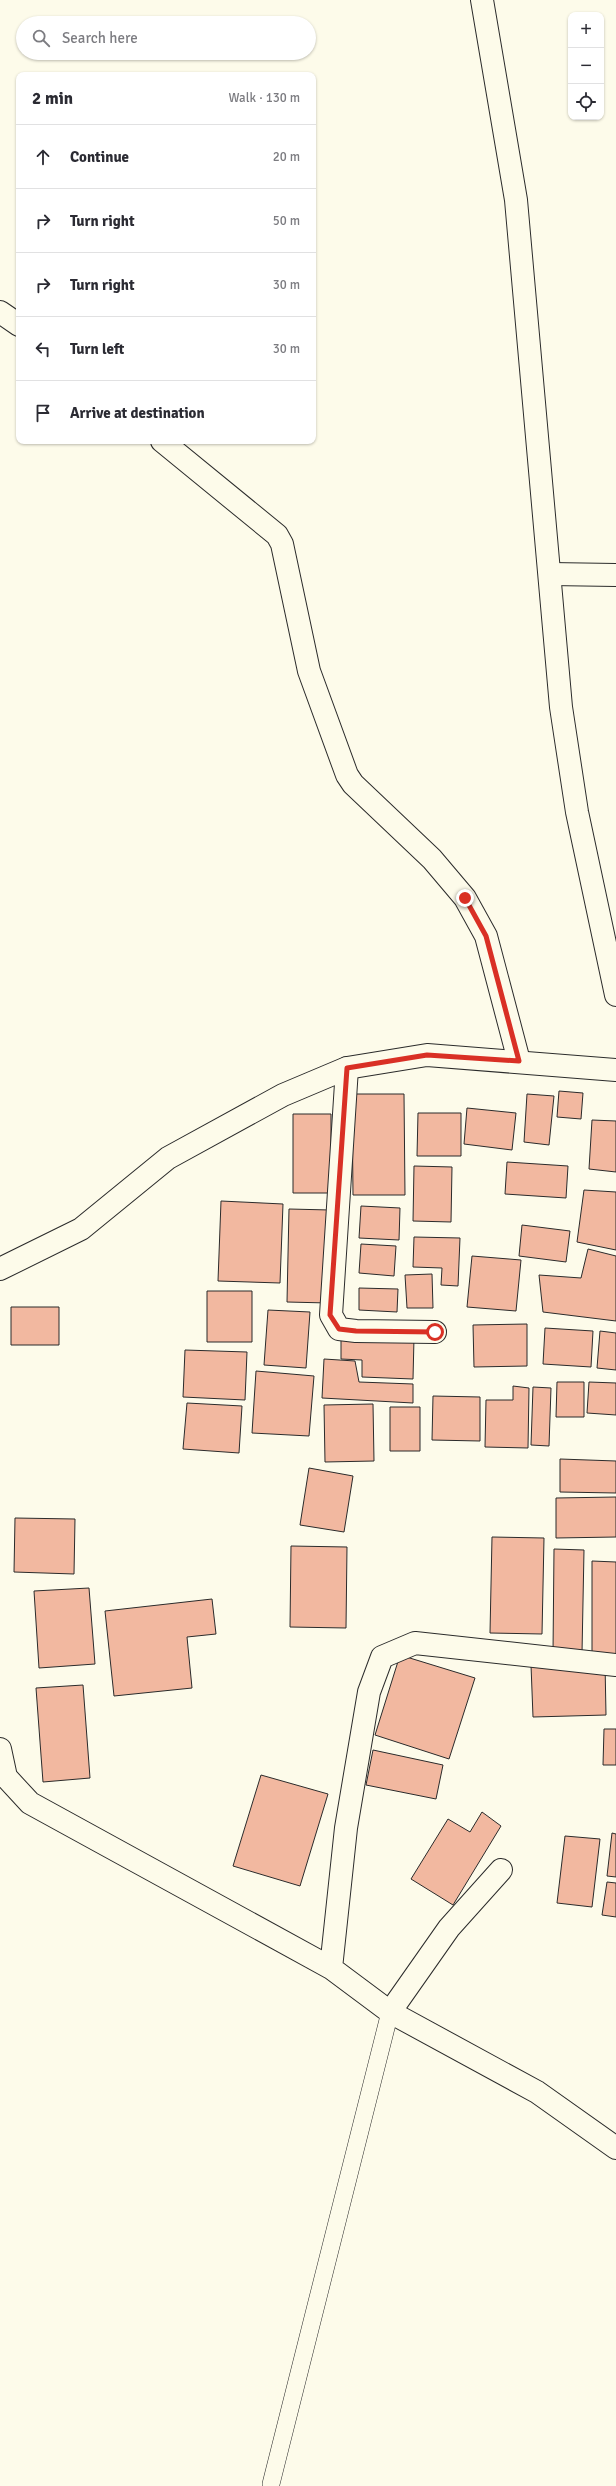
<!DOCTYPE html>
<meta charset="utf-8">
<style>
:root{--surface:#fff;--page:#f7f7f7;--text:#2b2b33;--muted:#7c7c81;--line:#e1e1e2}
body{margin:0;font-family:Signika,sans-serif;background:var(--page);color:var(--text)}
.controls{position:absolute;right:12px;top:12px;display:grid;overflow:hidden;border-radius:8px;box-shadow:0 1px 3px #0004}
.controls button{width:36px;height:36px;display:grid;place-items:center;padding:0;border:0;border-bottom:1px solid var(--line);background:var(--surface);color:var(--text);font:20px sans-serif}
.stop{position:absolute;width:12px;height:12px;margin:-9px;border:3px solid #d93025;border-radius:50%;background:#fff}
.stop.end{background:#d93025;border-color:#fff;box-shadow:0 1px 4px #0008}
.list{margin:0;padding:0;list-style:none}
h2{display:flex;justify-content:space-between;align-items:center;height:52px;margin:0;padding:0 16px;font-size:17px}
h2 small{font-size:13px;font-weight:400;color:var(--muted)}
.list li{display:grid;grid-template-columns:26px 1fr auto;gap:12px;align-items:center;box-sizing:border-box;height:64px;padding:0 16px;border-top:1px solid var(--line)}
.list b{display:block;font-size:15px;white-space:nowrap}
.list em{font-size:13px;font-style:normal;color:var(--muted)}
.icon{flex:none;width:22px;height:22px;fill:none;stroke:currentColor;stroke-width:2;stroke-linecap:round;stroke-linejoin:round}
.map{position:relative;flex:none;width:616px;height:2486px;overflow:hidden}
.search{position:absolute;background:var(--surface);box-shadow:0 1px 3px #0004;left:16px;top:16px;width:300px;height:44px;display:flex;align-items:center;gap:10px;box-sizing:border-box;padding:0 14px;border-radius:22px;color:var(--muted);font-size:15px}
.panel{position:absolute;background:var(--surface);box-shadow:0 1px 3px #0004;left:16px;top:72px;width:300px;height:372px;border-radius:8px}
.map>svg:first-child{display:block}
.building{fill:#f2b8a0;stroke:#2b2b2b}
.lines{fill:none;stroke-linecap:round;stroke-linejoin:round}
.lane-casing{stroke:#2b2b2b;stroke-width:18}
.street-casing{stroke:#2b2b2b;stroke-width:24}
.secondary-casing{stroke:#2b2b2b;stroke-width:24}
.lane{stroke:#fdfbea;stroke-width:17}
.street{stroke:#fdfbea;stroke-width:22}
.secondary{stroke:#fdfbea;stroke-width:22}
.route{stroke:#d93025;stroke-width:5}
</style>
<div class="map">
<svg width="616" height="2486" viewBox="0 0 616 2486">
<rect width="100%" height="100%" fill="#fdfbea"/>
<path class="building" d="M 559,1091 L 583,1093 L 581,1119 L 557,1117 Z
M 352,1094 L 404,1094 L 405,1195 L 353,1195 Z
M 527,1094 L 554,1096 L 549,1145 L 524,1142 Z
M 467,1108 L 516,1113 L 512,1150 L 464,1144 Z
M 418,1113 L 461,1113 L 461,1156 L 417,1156 Z
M 293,1114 L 331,1114 L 331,1193 L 293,1193 Z
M 592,1120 L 616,1121 L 616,1172 L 589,1169 Z
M 507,1162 L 568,1166 L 566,1198 L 505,1194 Z
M 414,1166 L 452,1167 L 451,1222 L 413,1221 Z
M 584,1190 L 616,1192 L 616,1250 L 577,1242 Z
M 221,1201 L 283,1204 L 280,1283 L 218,1281 Z
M 361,1206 L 400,1208 L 399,1240 L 359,1238 Z
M 289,1209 L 330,1210 L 328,1303 L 287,1302 Z
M 522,1225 L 570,1231 L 566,1262 L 519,1256 Z
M 414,1237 L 460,1238 L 458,1286 L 441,1285 L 442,1268 L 413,1267 Z
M 361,1244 L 396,1246 L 394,1276 L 359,1273 Z
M 588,1249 L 616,1256 L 616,1321 L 543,1312 L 539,1275 L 581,1278 Z
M 472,1256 L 521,1260 L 516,1311 L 467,1307 Z
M 432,1274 L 433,1308 L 407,1308 L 405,1275 Z
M 359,1288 L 398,1289 L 397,1312 L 359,1310 Z
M 207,1291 L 252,1291 L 252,1342 L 207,1342 Z
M 11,1307 L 59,1307 L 59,1345 L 11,1345 Z
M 268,1310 L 310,1312 L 306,1368 L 264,1365 Z
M 527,1324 L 527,1366 L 474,1367 L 473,1325 Z
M 545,1328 L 593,1331 L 591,1367 L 543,1364 Z
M 600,1331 L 616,1333 L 616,1370 L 597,1368 Z
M 341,1336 L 414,1338 L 413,1379 L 362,1377 L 362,1360 L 341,1359 Z
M 185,1350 L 247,1352 L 245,1400 L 183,1397 Z
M 324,1359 L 355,1361 L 359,1382 L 413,1384 L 413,1403 L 322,1398 Z
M 256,1371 L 314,1376 L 309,1436 L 252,1433 Z
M 557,1382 L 584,1382 L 584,1417 L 556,1417 Z
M 589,1382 L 616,1383 L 616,1415 L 587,1413 Z
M 513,1386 L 529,1388 L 528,1448 L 485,1447 L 486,1400 L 513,1400 Z
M 533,1387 L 551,1388 L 549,1446 L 531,1445 Z
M 433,1396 L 480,1397 L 480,1441 L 432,1440 Z
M 187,1403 L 242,1406 L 239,1453 L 183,1449 Z
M 373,1404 L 374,1461 L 325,1462 L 324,1405 Z
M 390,1407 L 420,1407 L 420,1451 L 390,1451 Z
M 560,1459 L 616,1461 L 616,1493 L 560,1492 Z
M 309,1468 L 353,1476 L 344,1532 L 300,1525 Z
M 616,1497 L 616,1537 L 556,1538 L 556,1498 Z
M 15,1518 L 75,1519 L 74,1574 L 14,1572 Z
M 492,1537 L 544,1538 L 542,1634 L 490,1633 Z
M 291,1546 L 347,1547 L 346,1628 L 290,1627 Z
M 554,1549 L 584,1550 L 582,1653 L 553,1652 Z
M 592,1561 L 616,1562 L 616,1655 L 592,1655 Z
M 89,1588 L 95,1664 L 39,1668 L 34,1591 Z
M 212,1599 L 216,1634 L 187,1637 L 192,1688 L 114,1696 L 105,1611 Z
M 400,1655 L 475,1678 L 449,1759 L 375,1735 Z
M 605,1663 L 606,1715 L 533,1717 L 531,1665 Z
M 83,1685 L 90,1778 L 43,1782 L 36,1688 Z
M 604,1729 L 616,1729 L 616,1765 L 603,1765 Z
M 373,1750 L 443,1765 L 436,1799 L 366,1785 Z
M 261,1775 L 328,1794 L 300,1886 L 233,1866 Z
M 482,1812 L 501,1826 L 453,1905 L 411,1879 L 448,1819 L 470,1832 Z
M 612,1833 L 616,1834 L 616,1877 L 607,1876 Z
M 565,1836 L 600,1839 L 592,1907 L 557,1903 Z
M 607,1882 L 616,1883 L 616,1917 L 602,1915 Z"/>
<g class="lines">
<g class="lane-casing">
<path id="lane" d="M 271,2484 L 390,2012"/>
</g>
<g class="street-casing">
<path id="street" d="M 0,312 L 19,325
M 162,441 L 277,535 L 282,544 L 309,671 L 347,775 L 353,784 L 432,859 L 465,898 L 486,936 L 519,1061
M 550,574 L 616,575
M 347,1068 L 331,1315 L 339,1329 L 356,1331 L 435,1332
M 0,1749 L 6,1777 L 30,1803 L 331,1968 L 390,2012 L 537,2092 L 616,2148
M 331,1968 L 346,1828 L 369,1692 L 382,1657 L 415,1643 L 616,1665
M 390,2012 L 449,1928 L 501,1870"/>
</g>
<g class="secondary-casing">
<path id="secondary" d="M 482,0 L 516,200 L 561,707 L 577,812 L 616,995
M 0,1269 L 81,1229 L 168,1158 L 283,1095 L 347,1068 L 427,1055 L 616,1070"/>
</g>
<use href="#lane" class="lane"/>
<use href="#street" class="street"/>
<use href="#secondary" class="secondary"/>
</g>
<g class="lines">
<path class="route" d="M 435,1332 L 356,1331 L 339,1329 L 330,1315 L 347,1068 L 427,1055 L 519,1061 L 486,936 L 465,898"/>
</g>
</svg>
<div class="controls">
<button>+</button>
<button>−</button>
<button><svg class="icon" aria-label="locate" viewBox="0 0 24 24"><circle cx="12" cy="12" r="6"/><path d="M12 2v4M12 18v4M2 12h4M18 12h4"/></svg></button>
</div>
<div class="stop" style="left:435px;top:1332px"></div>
<div class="stop end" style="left:465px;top:898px"></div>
<div class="search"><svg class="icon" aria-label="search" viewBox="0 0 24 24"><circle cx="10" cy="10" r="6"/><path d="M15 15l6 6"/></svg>Search here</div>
<section class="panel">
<h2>2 min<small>Walk · 130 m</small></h2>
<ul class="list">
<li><svg class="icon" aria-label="ahead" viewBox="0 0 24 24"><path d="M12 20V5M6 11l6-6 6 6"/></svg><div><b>Continue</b></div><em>20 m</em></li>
<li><svg class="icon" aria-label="right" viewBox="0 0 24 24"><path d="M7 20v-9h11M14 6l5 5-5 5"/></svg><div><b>Turn right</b></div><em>50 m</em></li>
<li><svg class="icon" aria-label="right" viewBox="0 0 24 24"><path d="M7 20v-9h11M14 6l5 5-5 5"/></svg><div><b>Turn right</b></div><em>30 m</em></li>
<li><svg class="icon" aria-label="left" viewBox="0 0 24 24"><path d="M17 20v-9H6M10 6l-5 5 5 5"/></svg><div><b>Turn left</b></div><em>30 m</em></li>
<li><svg class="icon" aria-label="arrive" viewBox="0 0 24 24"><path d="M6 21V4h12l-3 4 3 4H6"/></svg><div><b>Arrive at destination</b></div></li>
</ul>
</section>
</div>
